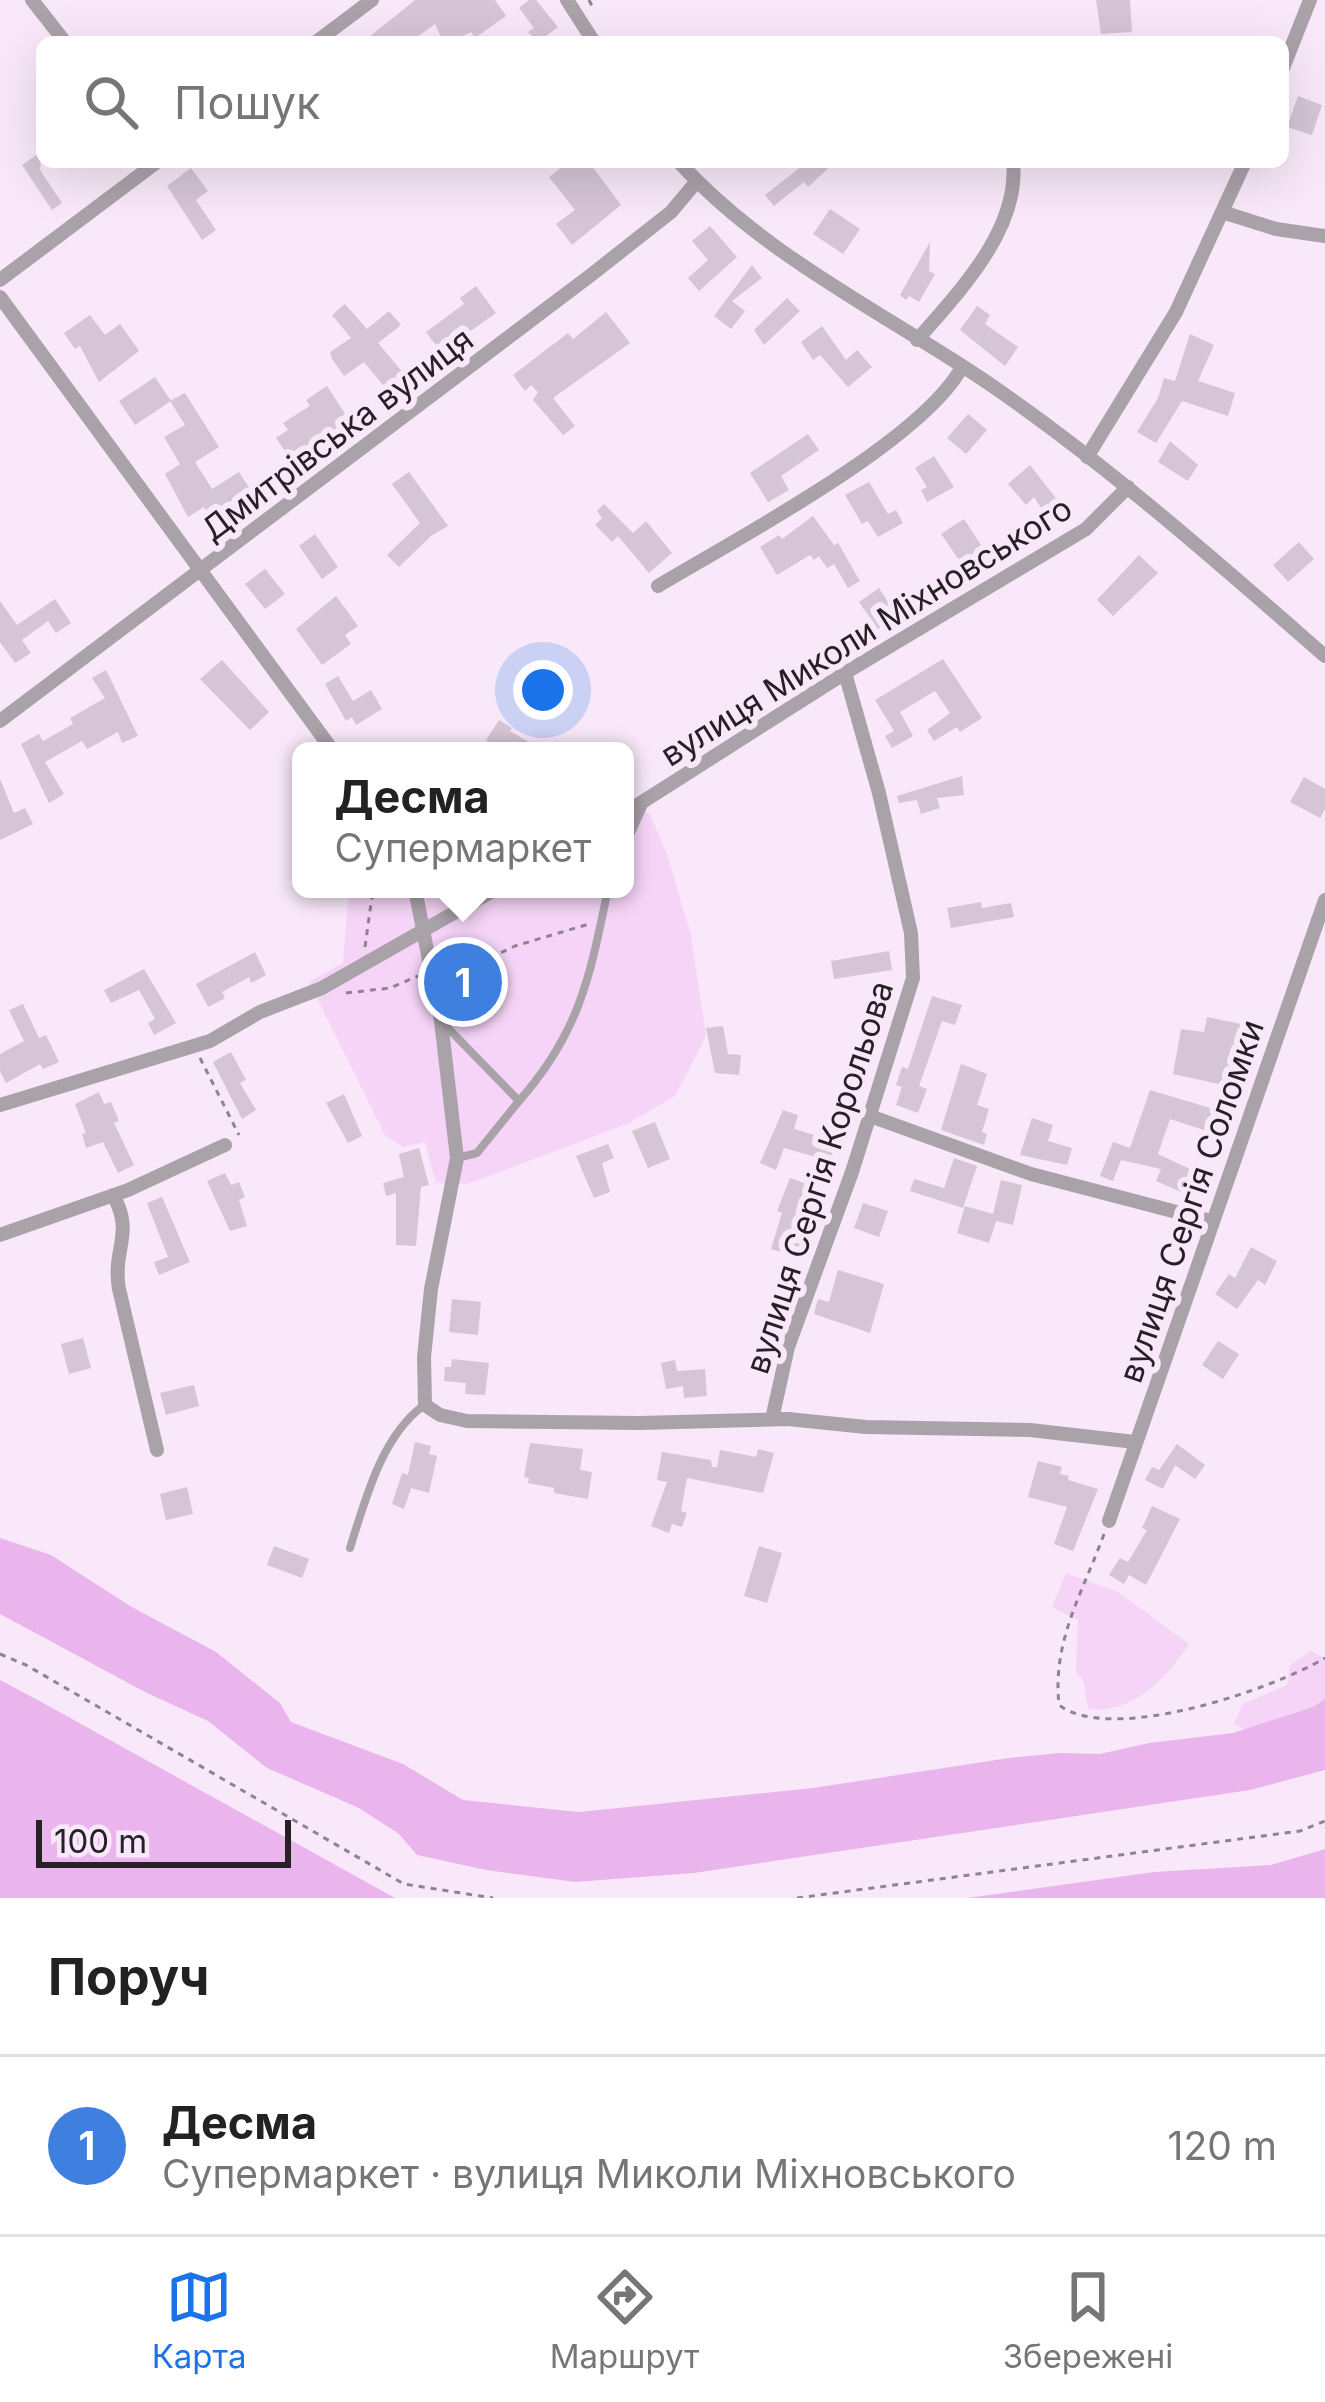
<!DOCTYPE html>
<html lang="uk">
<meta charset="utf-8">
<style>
:root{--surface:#fff;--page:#f6f6f6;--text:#222;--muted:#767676;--line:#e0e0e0;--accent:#1a73e8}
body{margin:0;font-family:Inter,sans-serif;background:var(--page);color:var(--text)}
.scale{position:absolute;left:36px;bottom:30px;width:255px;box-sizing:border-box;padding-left:12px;border:6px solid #272127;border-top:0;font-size:33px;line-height:42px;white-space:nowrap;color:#272127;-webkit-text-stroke:9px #f8e8f9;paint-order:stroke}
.you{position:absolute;left:543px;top:690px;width:42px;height:42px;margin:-30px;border:9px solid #fff;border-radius:50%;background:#1a73e8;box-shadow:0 0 0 18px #1a73e833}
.badge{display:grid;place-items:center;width:78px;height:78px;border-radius:50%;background:var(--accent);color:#fff;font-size:39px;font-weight:700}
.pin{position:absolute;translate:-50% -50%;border:6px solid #fff;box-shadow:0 3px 12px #0006}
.popup{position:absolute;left:292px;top:742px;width:342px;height:156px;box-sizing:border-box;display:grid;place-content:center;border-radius:18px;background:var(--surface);filter:drop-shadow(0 3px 9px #0005);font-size:39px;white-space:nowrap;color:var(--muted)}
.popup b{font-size:45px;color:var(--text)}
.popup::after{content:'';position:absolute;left:50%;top:100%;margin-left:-24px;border:24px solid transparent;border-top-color:var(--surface)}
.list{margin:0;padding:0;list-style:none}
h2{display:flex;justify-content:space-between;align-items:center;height:156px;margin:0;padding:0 48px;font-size:51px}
h2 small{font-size:39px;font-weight:400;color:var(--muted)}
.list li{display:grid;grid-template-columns:78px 1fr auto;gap:36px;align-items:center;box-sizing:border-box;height:180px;padding:0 48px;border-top:3px solid var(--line)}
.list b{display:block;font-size:45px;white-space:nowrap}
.list p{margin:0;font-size:39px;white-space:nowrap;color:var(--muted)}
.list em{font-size:39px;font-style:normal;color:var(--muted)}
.icon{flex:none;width:66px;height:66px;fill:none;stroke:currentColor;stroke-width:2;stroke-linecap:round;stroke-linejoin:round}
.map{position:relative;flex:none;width:1325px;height:1898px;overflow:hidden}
.search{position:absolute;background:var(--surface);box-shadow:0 12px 48px #0002;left:36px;right:36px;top:36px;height:132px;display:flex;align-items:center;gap:30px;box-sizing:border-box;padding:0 42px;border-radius:18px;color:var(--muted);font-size:45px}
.sheet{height:336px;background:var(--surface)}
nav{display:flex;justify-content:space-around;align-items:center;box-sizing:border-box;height:168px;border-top:3px solid var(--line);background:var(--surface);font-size:33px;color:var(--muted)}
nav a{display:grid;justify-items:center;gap:6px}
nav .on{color:var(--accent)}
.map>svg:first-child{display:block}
.green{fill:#f5d4f7}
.water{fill:#eab5ed}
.building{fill:#d5c5d5}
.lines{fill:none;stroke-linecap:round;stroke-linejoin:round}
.path{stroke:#8e838f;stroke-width:3;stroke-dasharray:6 6;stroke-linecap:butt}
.service{stroke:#a9a2a9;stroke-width:8}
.minor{stroke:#a9a2a9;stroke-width:14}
.labels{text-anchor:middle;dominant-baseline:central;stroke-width:12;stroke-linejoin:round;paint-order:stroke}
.street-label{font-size:33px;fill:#272127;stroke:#f8e8f9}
</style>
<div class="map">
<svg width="1325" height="1898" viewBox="0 0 1325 1898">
<rect width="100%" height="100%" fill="#f8e8f9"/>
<path class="green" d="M 625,800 L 650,814 L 668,857 L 691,936 L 706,1036 L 675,1096 L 627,1124 L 467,1184 L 436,1183 L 425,1142 L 403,1147 L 385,1135 L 309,982 L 343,963 L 349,889 L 625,889 Z
M 1066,1573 L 1118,1592 L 1189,1644 C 1167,1678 1131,1715 1088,1709 L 1084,1682 L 1076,1672 L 1078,1620 L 1052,1607 Z
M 1311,1651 L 1325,1658 L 1325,1699 L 1313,1707 L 1244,1730 L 1234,1724 L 1243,1704 L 1287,1685 L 1290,1665 Z"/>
<path class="water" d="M 0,1538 L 51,1555 L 130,1606 L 216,1652 L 280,1703 L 291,1722 L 403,1764 L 463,1800 L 579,1812 L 813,1788 L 1009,1758 L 1060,1753 L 1100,1754 L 1149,1743 L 1233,1733 L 1313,1707 L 1325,1699 L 1325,1770 L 1250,1790 L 694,1873 L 575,1882 L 486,1870 L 417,1855 L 399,1834 L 359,1808 L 267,1768 L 208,1721 L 145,1692 L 0,1614 Z
M 0,1680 L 45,1704 L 395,1898 L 0,1898 Z
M 1325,1849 L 1325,1898 L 967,1898 L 1154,1872 L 1271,1865 Z"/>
<path class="building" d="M 415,0 L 495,0 L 506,16 L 475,38 L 471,32 L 451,42 L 443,42 L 435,24 L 410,42 L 363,42 Z
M 529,0 L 536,0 L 558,27 L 538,42 L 528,32 L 534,28 L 519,8 Z
M 1096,0 L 1130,0 L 1132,32 L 1101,34 Z
M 1298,96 L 1322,105 L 1312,135 L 1287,127 Z
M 42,151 L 40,170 L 62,203 L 52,210 L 22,165 Z
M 568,162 L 589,162 L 621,205 L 572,245 L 556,224 L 575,210 L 549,177 Z
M 807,162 L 835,162 L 808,187 L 804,182 L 774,206 L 765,195 Z
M 191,168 L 208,191 L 196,200 L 216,230 L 202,240 L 167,186 Z
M 830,209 L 860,229 L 843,254 L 813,234 Z
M 710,226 L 737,257 L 699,291 L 688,278 L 708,260 L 692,241 Z
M 930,242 L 929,271 L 935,274 L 919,302 L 909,296 L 906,300 L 900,295 Z
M 752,265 L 762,278 L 732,301 L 745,311 L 731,329 L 714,316 Z
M 476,286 L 496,313 L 441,352 L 426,332 L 464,304 L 460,298 Z
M 787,298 L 800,311 L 764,345 L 754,330 Z
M 345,304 L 367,329 L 389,311 L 401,325 L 378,343 L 415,387 L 393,405 L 385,395 L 388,391 L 364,362 L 344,376 L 332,359 L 330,352 L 351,338 L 332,315 Z
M 977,306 L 990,315 L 985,324 L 1018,347 L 1005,366 L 960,330 Z
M 606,312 L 630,343 L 553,398 L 575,426 L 563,435 L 533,400 L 538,392 L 531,385 L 525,391 L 513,375 L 568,333 L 573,339 Z
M 90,315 L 105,335 L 120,324 L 139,351 L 99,382 L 80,346 L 75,349 L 64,333 Z
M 822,326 L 846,360 L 857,350 L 872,367 L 848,387 L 820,355 L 813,360 L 801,342 Z
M 1190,334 L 1214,345 L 1198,381 L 1235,393 L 1228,416 L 1182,401 L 1156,443 L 1137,432 L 1158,398 L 1164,378 L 1175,381 Z
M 155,377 L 171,401 L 135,425 L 119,401 Z
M 327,386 L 349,420 L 291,460 L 276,438 L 288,430 L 283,423 L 310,406 L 306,400 Z
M 185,393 L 219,447 L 195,462 L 212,489 L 239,472 L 250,489 L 209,515 L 204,507 L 188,517 L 165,474 L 180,464 L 164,437 L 185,425 L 170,401 Z
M 968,414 L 987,430 L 966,454 L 947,438 Z
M 808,434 L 819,450 L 781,476 L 789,490 L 768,502 L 750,473 Z
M 1170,441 L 1198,465 L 1188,481 L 1158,462 Z
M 934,456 L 954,487 L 927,502 L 921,490 L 927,487 L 915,468 Z
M 1030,465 L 1069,515 L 1052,525 L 1034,497 L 1026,505 L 1008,484 Z
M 409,472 L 448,526 L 431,536 L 399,567 L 387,555 L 420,523 L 392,484 Z
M 869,482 L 888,514 L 896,510 L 903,523 L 878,537 L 868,521 L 862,524 L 845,495 Z
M 604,504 L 633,533 L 646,521 L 672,553 L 649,573 L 618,536 L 612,542 L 595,525 L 602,518 L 597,511 Z
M 813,516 L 834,545 L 838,543 L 860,581 L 848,588 L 834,564 L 827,568 L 819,556 L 814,560 L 810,555 L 777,575 L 760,547 L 779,535 L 782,539 Z
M 964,519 L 983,548 L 961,563 L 941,534 Z
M 315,534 L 338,567 L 322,579 L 299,546 Z
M 1299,542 L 1314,559 L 1288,582 L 1273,565 Z
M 1139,555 L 1158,573 L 1113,616 L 1097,600 Z
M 265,569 L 285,594 L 265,609 L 245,584 Z
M 879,588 L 897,616 L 878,629 L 859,602 Z
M 336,596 L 358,626 L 345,635 L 351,644 L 322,665 L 296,629 Z
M 55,599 L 71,623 L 56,633 L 48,621 L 22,640 L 31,653 L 15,663 L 0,642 L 0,601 L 17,625 Z
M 943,659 L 982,718 L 960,732 L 957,727 L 934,741 L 927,730 L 950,713 L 935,691 L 900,712 L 913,736 L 892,748 L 885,736 L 894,731 L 875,700 Z
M 222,660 L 269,712 L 250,730 L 200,679 Z
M 106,670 L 138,736 L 122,743 L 118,732 L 87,749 L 82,741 L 45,762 L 64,794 L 49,803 L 21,744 L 39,734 L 43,741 L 73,724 L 70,718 L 105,698 L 92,678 Z
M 338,676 L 353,701 L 371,690 L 382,709 L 356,725 L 352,717 L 346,721 L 325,684 Z
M 499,720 L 512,728 L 510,731 L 544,751 L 503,751 L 486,740 Z
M 962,776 L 964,795 L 937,798 L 940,808 L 921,814 L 917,800 L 899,803 L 897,796 Z
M 1304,777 L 1325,789 L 1325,809 L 1320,818 L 1290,802 Z
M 0,779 L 14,813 L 25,808 L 33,824 L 0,840 Z
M 981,902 L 982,908 L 1011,903 L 1014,917 L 951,928 L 947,908 Z
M 889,951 L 892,970 L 834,979 L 831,961 Z
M 255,952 L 266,975 L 251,983 L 249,977 L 222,992 L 225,998 L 208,1007 L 196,984 Z
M 144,969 L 176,1023 L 154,1035 L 148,1023 L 155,1019 L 139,990 L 111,1003 L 104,990 Z
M 932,996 L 962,1005 L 955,1025 L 942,1021 L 919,1086 L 927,1089 L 918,1113 L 896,1105 L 902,1087 L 896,1085 L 902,1067 L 908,1069 Z
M 23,1004 L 39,1038 L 46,1035 L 59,1062 L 43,1069 L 40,1064 L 6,1083 L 0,1071 L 0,1054 L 24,1041 L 9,1010 Z
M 1207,1017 L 1251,1026 L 1246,1048 L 1237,1046 L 1228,1086 L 1173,1074 L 1181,1029 L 1204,1032 Z
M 723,1026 L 728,1054 L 741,1055 L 739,1075 L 715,1073 L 706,1028 Z
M 231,1052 L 246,1080 L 240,1083 L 256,1110 L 242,1119 L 213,1062 Z
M 961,1064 L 987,1074 L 977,1105 L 989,1109 L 982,1132 L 987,1134 L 984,1145 L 941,1130 Z
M 1150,1090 L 1220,1111 L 1213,1133 L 1170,1119 L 1158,1154 L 1196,1172 L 1186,1194 L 1156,1181 L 1161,1169 L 1121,1160 L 1113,1181 L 1100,1176 L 1113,1142 L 1130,1148 Z
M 99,1092 L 104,1104 L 111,1102 L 119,1121 L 114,1123 L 134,1165 L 118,1173 L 103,1142 L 86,1148 L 82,1134 L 86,1133 L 75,1104 Z
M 344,1094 L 362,1136 L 348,1143 L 326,1103 Z
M 783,1110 L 798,1115 L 794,1129 L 836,1141 L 830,1161 L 784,1148 L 776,1170 L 760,1163 Z
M 1032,1118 L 1053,1125 L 1048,1141 L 1072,1148 L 1067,1165 L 1020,1155 Z
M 655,1122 L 670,1159 L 648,1168 L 632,1131 Z
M 608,1144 L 614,1158 L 602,1163 L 610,1192 L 594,1198 L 576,1156 Z
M 419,1148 L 429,1185 L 421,1187 L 416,1246 L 396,1245 L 396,1193 L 386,1196 L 383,1183 L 404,1177 L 399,1154 Z
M 954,1158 L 977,1166 L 963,1208 L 910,1191 L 914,1179 L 944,1188 Z
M 225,1173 L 231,1185 L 239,1182 L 245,1197 L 239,1200 L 247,1226 L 230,1231 L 207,1181 Z
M 790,1178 L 821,1189 L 813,1210 L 801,1205 L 792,1234 L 802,1237 L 796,1256 L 771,1249 L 782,1213 L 777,1211 Z
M 1001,1180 L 1022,1185 L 1013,1225 L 996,1221 L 989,1243 L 957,1233 L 965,1206 L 993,1214 Z
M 162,1197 L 190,1262 L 159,1275 L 154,1262 L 168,1257 L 147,1203 Z
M 863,1203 L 888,1211 L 879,1237 L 854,1228 Z
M 1251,1247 L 1277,1261 L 1265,1285 L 1258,1280 L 1237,1309 L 1215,1294 L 1229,1274 L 1235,1278 Z
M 838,1270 L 884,1284 L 870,1333 L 814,1314 L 818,1299 L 829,1302 Z
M 452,1299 L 481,1302 L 478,1335 L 449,1332 Z
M 83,1338 L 91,1368 L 69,1374 L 61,1344 Z
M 1218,1341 L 1239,1354 L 1223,1379 L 1202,1365 Z
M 452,1359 L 489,1363 L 485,1395 L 465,1394 L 466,1383 L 444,1381 L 445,1367 L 451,1367 Z
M 675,1360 L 677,1371 L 705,1369 L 707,1396 L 684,1398 L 683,1386 L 666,1389 L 661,1363 Z
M 194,1385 L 199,1406 L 166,1415 L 160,1393 Z
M 415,1442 L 431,1446 L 429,1454 L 437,1456 L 429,1493 L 411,1488 L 404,1509 L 392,1504 L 402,1473 L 408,1475 Z
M 530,1443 L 583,1449 L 580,1470 L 592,1472 L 588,1499 L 554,1493 L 554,1488 L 528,1483 L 529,1478 L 524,1477 Z
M 1177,1444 L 1205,1465 L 1195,1479 L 1175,1465 L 1163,1489 L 1145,1480 L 1152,1467 L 1159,1470 Z
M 758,1449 L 774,1453 L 763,1493 L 687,1478 L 681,1511 L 687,1513 L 682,1527 L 672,1524 L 669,1533 L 651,1526 L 667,1482 L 657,1480 L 662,1452 L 711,1460 L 712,1467 L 717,1467 L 720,1450 L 756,1457 Z
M 1038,1461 L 1062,1467 L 1060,1474 L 1069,1476 L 1068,1480 L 1098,1489 L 1073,1551 L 1054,1544 L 1067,1507 L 1028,1497 Z
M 187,1487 L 193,1514 L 166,1520 L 160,1494 Z
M 1152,1506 L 1180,1519 L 1146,1585 L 1129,1575 L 1124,1584 L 1109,1575 L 1120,1558 L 1128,1562 L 1147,1530 L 1142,1528 Z
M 274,1546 L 309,1559 L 302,1578 L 267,1565 Z
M 759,1546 L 782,1553 L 767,1603 L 744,1596 Z"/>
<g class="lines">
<path class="path" d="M 589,0 L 593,8
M 365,947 L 373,889
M 444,969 L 477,964 L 515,946 L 589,924
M 346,993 L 390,988 L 418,976
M 200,1058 L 239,1135
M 1104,1534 C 1083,1592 1052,1641 1059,1705 C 1112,1745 1273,1689 1325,1658
M 0,1654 L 26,1665 L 404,1884 L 493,1898
M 797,1898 L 1300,1831 L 1325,1821"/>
<path class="service" d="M 625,846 L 646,800
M 442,1022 L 519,1101 L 477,1153 L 457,1158
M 519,1101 C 580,1032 590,976 608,889
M 350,1548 C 365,1501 381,1437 423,1406"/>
<path class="minor" d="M 32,0 L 65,42
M 567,0 L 594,42
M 316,42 L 372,0
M 1283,68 L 1310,0
M 679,162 C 764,256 888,315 991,385 C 1110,467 1217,562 1325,656
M 1222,212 L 1276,229 L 1325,236
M 0,280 L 157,162
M 0,297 L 333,751
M 917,340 C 959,292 1020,229 1013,162
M 1087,457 L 1176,312 L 1245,162
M 658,586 C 736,539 921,442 962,367
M 0,721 L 591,275 L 671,212 L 697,181
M 625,813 L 845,673 L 1086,529 L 1128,487
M 415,889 L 441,1021 L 457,1158 L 431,1289 L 424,1357 L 425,1405 L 440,1415 L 467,1421 L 639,1423 L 788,1419 L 866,1427 L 1030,1430 L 1135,1442
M 0,1105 L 210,1041 L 260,1012 L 322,988 L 496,889
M 870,1116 L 1031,1174 L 1211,1221
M 113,1195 C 135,1234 112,1248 119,1289 L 157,1450
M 0,1235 L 128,1190 L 225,1145
M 772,1419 L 788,1347 L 852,1172 L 913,978 L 911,933 L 879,793 L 845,673
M 1109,1521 L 1325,900"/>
</g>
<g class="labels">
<g class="street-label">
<text transform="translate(337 434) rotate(-37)">Дмитрівська вулиця</text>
<text transform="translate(866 631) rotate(-32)">вулиця Миколи Міхновського</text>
<text transform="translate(819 1177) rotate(-72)">вулиця Сергія Корольова</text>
<text transform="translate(1191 1201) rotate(-71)">вулиця Сергія Соломки</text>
</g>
</g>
</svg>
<div class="scale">100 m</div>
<div class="you"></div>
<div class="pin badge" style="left:463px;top:982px;background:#3f7fe0">1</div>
<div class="popup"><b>Десма</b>Супермаркет</div>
<div class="search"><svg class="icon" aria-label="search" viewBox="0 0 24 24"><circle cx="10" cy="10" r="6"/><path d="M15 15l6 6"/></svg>Пошук</div>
</div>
<section class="sheet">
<h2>Поруч<small></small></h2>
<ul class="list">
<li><span class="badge" style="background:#3f7fe0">1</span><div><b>Десма</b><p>Супермаркет · вулиця Миколи Міхновського</p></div><em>120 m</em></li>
</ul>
</section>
<nav>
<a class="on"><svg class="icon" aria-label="map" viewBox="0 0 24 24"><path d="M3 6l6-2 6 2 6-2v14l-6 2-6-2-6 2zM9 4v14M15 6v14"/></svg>Карта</a>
<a><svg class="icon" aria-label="directions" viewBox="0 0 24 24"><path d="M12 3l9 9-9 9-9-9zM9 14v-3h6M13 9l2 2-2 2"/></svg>Маршрут</a>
<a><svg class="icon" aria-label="saved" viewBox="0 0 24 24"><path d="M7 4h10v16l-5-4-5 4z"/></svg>Збережені</a>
</nav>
